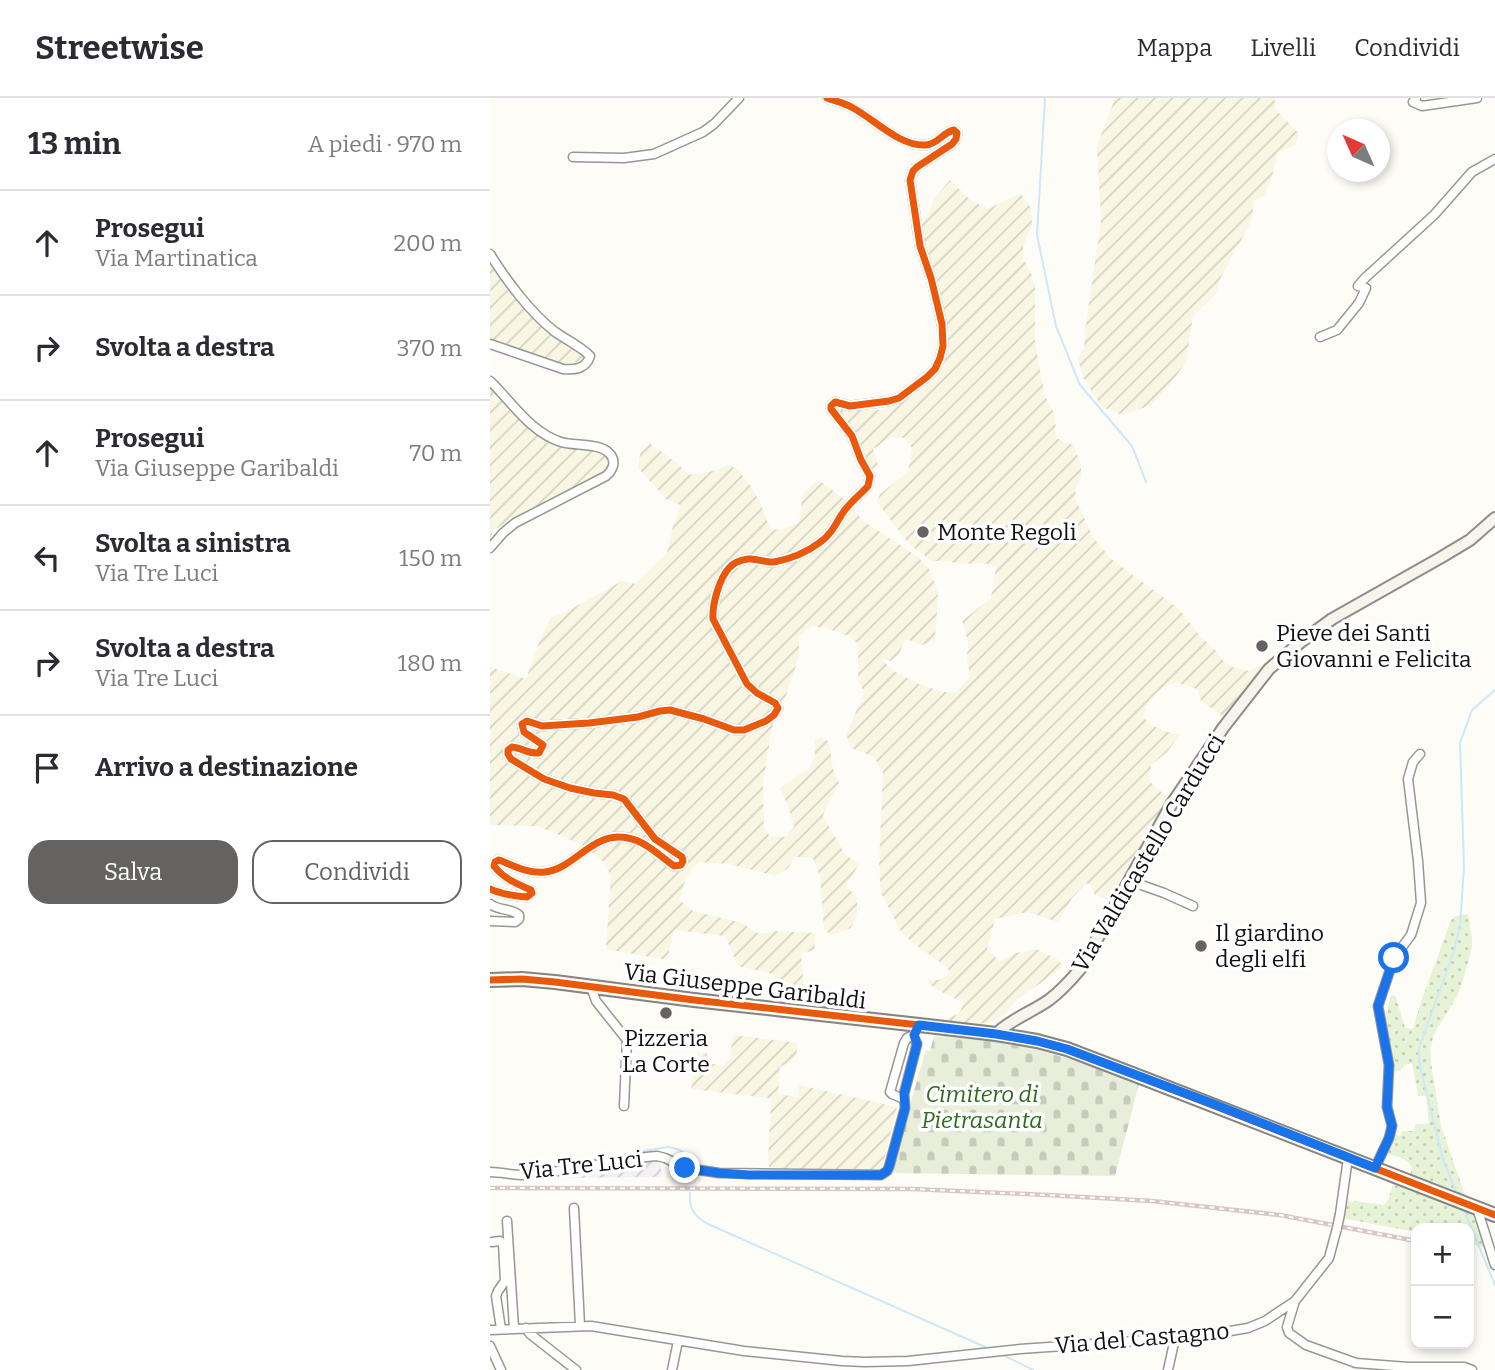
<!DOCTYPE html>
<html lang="it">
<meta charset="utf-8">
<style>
:root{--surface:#fff;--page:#f7f7f7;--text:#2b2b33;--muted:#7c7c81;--line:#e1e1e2;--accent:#646362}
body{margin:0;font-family:Bitter,serif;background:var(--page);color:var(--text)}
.controls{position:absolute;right:21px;bottom:21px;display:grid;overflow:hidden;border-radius:14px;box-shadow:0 4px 10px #0003}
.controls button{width:63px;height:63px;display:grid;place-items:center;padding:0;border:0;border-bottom:2px solid var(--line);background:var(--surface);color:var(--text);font:35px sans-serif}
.compass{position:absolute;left:837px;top:21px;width:63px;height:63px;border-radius:50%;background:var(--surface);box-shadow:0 4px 10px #0003;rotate:315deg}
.stop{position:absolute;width:21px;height:21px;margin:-16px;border:5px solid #1a73e8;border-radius:50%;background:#fff}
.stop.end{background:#1a73e8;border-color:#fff;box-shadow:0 2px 7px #0008}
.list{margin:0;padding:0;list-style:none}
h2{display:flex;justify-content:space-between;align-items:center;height:91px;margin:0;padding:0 28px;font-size:30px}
h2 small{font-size:23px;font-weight:400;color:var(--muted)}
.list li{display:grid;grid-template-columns:46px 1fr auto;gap:21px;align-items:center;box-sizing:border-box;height:105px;padding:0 28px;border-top:2px solid var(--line)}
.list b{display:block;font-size:26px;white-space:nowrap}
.list p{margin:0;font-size:23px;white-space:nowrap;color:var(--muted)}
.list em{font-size:23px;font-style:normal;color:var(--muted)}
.actions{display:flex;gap:14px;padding:21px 28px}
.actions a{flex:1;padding:16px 0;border:2px solid var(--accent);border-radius:21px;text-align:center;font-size:24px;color:var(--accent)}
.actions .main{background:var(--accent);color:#fff}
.icon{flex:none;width:38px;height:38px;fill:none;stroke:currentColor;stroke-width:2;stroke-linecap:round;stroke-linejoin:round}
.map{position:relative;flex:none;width:1005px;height:1272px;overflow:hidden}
header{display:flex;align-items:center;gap:42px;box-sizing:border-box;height:98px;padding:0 35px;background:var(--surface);border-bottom:2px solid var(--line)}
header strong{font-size:33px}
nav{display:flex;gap:38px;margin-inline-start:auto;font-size:24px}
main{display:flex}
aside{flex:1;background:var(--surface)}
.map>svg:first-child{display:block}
.industrial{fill:url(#industrial-furrows)}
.farmland{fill:url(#farmland-furrows)}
.grass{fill:url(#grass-dots)}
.cemetery{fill:url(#cemetery-stones)}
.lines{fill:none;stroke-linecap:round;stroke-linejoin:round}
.stream{stroke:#cde8f7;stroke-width:2}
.street-casing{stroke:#979795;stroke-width:11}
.secondary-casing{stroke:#8e8d8b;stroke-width:14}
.primary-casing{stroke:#858482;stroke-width:16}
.street{stroke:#fffffe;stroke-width:8}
.secondary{stroke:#f6f4eb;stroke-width:10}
.primary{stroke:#ede9dc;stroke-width:12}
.rail-casing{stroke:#d9c6c7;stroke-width:4.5}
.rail{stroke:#fff;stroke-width:2;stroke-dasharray:5;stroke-linecap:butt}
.street-bridge-casing{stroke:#979795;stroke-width:11;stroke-linecap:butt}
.street-bridge{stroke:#fffffe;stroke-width:8}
.cycleway-casing{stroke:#fff;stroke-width:11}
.cycleway{stroke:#e8590c;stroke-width:7}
.route{stroke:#1a73e8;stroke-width:9}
.poi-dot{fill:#646362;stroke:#fff;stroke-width:2.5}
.labels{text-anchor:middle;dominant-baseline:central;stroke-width:7;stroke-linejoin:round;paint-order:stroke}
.poi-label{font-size:23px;fill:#111;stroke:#fff;text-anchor:start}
.street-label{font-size:23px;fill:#111;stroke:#fff}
.park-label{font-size:23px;font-style:italic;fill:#2f6b1f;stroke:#fff}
</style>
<header>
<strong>Streetwise</strong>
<nav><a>Mappa</a><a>Livelli</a><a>Condividi</a></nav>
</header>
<main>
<aside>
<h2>13 min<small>A piedi · 970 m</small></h2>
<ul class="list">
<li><svg class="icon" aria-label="ahead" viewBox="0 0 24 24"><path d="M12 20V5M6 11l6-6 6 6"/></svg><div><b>Prosegui</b><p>Via Martinatica</p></div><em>200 m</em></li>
<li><svg class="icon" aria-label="right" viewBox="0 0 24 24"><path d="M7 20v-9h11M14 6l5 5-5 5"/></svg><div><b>Svolta a destra</b></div><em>370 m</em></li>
<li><svg class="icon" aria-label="ahead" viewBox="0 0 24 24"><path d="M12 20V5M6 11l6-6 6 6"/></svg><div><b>Prosegui</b><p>Via Giuseppe Garibaldi</p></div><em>70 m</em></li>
<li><svg class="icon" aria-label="left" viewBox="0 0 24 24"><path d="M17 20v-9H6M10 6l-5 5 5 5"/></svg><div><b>Svolta a sinistra</b><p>Via Tre Luci</p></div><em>150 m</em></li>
<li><svg class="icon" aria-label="right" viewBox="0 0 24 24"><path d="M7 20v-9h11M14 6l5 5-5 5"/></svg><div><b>Svolta a destra</b><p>Via Tre Luci</p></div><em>180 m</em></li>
<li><svg class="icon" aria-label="arrive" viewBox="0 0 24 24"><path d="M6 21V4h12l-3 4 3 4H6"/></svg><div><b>Arrivo a destinazione</b></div></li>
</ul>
<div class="actions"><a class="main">Salva</a><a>Condividi</a></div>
</aside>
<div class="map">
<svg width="1005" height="1272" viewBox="0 0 1005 1272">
<defs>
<pattern id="industrial-furrows" width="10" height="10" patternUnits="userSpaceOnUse" patternTransform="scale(1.75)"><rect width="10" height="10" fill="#f5f0f3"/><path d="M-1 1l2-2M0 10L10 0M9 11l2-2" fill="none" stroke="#d1cdcf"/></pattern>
<pattern id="farmland-furrows" width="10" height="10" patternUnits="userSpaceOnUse" patternTransform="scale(1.75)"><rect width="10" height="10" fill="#f9f7e4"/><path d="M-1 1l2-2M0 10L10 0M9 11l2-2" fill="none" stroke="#d4d3c3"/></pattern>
<pattern id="grass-dots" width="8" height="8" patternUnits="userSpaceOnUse" patternTransform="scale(1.75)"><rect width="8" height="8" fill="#e7f3d7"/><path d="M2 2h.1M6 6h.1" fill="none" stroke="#c5cfb8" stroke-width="1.8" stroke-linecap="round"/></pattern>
<pattern id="cemetery-stones" width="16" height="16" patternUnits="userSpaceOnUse" patternTransform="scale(1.75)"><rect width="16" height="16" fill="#e9eedb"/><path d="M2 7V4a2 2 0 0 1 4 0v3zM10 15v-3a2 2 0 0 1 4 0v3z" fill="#c7cbbb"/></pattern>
</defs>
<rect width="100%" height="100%" fill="#fdfcf7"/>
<path class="industrial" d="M 170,1062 L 172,1079 L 71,1080 L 72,1075 Z"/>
<path class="farmland" d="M 625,0 L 784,0 L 786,12 L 809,36 L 805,47 L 788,55 L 781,82 L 774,98 L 764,103 L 762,122 L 729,183 L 726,196 L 703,218 L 696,264 L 679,288 L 661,307 L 633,317 L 612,309 L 594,281 L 588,262 L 594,248 L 596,226 L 611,123 L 607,48 Z
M 460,82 L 479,101 L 498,111 L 530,95 L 541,110 L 542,126 L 533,149 L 533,160 L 541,175 L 545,191 L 545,243 L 549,268 L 555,298 L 565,317 L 566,340 L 583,347 L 591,366 L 591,379 L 586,389 L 585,400 L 603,439 L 620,460 L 689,511 L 710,538 L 725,552 L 734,564 L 742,569 L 759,573 L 776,565 L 734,619 L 711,603 L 707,591 L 686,584 L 673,589 L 660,601 L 653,619 L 661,627 L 678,634 L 690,637 L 677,654 L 661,667 L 659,683 L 680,702 L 623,803 L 605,797 L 600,787 L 596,785 L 582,800 L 568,824 L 538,814 L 505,821 L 497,852 L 502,855 L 509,864 L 526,855 L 546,851 L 569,862 L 572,870 L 526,902 L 516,916 L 505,922 L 486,927 L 443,924 L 469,916 L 474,905 L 446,891 L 437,884 L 438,881 L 448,882 L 456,879 L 459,875 L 458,870 L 420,843 L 410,832 L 391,795 L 389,768 L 393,675 L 384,659 L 361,650 L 356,637 L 374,595 L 368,582 L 368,546 L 359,538 L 336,530 L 321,528 L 309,539 L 309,559 L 294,603 L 282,629 L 273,686 L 274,729 L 280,739 L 296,739 L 304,729 L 298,708 L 290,691 L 308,677 L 319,671 L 325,658 L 325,641 L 331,639 L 339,644 L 343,671 L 349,685 L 337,708 L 333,718 L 355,756 L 369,766 L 356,788 L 367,799 L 367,815 L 361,830 L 341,837 L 334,831 L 330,778 L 323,760 L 305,759 L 298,770 L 285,778 L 240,766 L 209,764 L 204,768 L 196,780 L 189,802 L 203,813 L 252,825 L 269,836 L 287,833 L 326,835 L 324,852 L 311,856 L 314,893 L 279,875 L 248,868 L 235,838 L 184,832 L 177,862 L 116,851 L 121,777 L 111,761 L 91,746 L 47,728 L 0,727 L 0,569 L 36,581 L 51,539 L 61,519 L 72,516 L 132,483 L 146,486 L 177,455 L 183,428 L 190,407 L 176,401 L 148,370 L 150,356 L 159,345 L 187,365 L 199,377 L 219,374 L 240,367 L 249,373 L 260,387 L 270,404 L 280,431 L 291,432 L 309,424 L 313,395 L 326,384 L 333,385 L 352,400 L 375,424 L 428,459 L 441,473 L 448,496 L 445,542 L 432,547 L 416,541 L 409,556 L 402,563 L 391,561 L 404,573 L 429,586 L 453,594 L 467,594 L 480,578 L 477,561 L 478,544 L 472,523 L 501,500 L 506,469 L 494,465 L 472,466 L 457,463 L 442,463 L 419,446 L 387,404 L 390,396 L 418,374 L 422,350 L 414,340 L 402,339 L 383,351 L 388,367 L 381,372 L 369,346 L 349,312 L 390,312 L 412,303 L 433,291 L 450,273 L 457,251 L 456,224 L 441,166 L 436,152 L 431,126 L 438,117 L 444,101 Z
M 0,165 L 24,198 L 51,228 L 91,255 L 93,260 L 90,263 L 73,267 L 0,243 Z
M 0,288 L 21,313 L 40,330 L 107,353 L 117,360 L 119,366 L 117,374 L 73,397 L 3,432 L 0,442 Z
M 243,937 L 308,945 L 306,958 L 303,962 L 290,969 L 288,996 L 307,999 L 309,987 L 407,1009 L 392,1071 L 387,1074 L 283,1073 L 279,1069 L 278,1061 L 281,1002 L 278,1000 L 201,991 L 207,954 L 216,955 L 223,966 L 233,968 L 240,960 Z"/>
<path class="grass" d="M 978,816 L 982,841 L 982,849 L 973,883 L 967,898 L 944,936 L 940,951 L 941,965 L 951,1028 L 976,1100 L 919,1081 L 922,1070 C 917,1059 906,1058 895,1056 L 904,1036 L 910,1038 L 912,1033 L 925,1033 L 925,1027 L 939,1025 L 936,998 L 930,998 L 928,997 L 922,965 L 914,967 L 910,973 L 902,974 L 893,926 L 901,898 L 903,897 L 906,899 L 915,930 L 923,931 L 931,904 L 961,822 L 966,818 Z
M 904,1085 L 979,1113 L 987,1123 L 996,1150 L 979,1145 L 979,1130 L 926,1130 L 926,1134 L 852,1120 L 856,1103 L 864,1104 L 865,1103 L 894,1107 L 898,1102 Z"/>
<path class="cemetery" d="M 444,938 C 461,939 477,938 493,940 C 547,948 599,967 649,986 L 625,1078 L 403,1075 L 411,1037 L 436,952 L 440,953 Z"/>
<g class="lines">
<path class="stream" d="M 555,0 L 547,137 L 566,228 L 590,287 L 642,348 L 656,384
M 33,1073 L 178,1049 C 190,1051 197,1054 201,1066
M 201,1083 L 201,1075
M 200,1095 C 199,1111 204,1118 218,1126 L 495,1249
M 968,1097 L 953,1062 L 929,964 L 929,950 L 964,853 L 970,828 L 974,770 L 970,645 L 982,612 L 1005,592
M 974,1112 L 1005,1187
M 515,1258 L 543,1272"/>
<g class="street-casing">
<path id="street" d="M 926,0 L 923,4 L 932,8 L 987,0
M 83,59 L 134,60 L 164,56 L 213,34 L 224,26 L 249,0
M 0,156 C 16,182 40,214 64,233 C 76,242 89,247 100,258 C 96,271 85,272 73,271 L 0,246
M 830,239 L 847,232 L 869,205 L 876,190 L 868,188 L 875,180 L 944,117 L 982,74 L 1005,61
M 0,283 C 22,304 40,334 71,344 C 84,348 110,345 119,355 C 127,363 123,372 116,378 L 25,425 L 13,435 L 0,450
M 640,783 L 674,795 L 703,808
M 0,791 C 11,796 24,798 37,799 L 42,795 L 41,792 C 27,786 13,780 4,768 L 5,764 L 9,762 C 24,768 38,776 55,774 C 85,771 103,732 138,740 C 155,743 170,758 184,768 L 191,767 L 193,763 L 192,759 L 165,741 L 134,701 L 123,697 L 104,695 L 80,690 L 54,681 L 21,661 L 18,656 L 18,652 L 22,649 C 32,650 39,656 49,655 L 53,647 L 34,634 L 32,626 L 37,623 L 52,628 L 99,625 L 148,619 L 170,613 L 180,612 L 214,621 L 244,632 L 254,632 L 276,623 L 284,617 L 288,610 L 285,605 L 267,595 L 257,586 L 223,521 C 222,507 229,481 239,470 C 243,465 251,462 258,461 C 267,460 276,465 284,464 C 300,461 317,454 329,445 C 341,437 345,427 352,416 C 358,406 370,397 378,388 L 380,378 L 371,362 L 362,338 L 341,311 L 341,308 L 345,304 L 360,308 L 399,303 L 409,300 L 437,279 L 445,271 L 450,260 L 453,248 L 452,226 L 441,180 L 430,148 L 420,82 L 423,73 L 427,69 L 462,46 L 466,41 L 467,35 L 464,32 C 452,35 448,46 436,47 C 410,49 384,21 363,10 C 355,5 345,3 337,0
M 0,806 C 9,813 21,810 29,817 L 29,821 L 25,824 L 0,823
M 101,889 L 106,903 L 137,942 L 134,1008
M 414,1001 L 402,996 L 400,994 L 414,945 L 417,940 L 423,937 L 424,935
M 885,1070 L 899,1040 L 902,1028 L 897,1009 L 899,967 L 888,908 L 904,860 L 921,837 L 931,805 L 928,763 L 918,681 L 923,664 L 930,656
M 0,1074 C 13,1074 25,1078 38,1077 C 81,1073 123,1062 167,1058 L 175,1060 L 196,1070 L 229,1075 L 391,1077 L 397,1073 L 399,1069 L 415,1010 L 414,996 L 427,946 L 423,937
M 84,1110 L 90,1227
M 987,1110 L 1005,1167
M 850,1116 L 858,1060
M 17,1123 L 24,1230
M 2,1144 L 10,1143 L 13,1145 L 15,1183 L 8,1193 L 6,1198 L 11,1231
M 805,1203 L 797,1229 L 799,1235 L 816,1247 L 866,1265 L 918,1269 L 974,1269 L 982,1272
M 36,1230 L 40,1236 L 86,1272
M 0,1232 L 101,1228 L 254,1253 L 352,1263 L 375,1264 L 418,1263 L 530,1251 L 632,1244 L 716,1237 L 758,1230 L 775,1223 L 805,1203 L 839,1160 L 847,1130
M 0,1248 L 11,1272
M 182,1272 L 188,1243
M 678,1272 L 685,1240"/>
</g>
<g class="secondary-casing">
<path id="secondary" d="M 506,936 C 521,921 542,914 559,902 C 571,893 581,882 591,870 L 681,707 L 733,630 L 779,571 L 812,543 L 842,521 L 950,460 L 980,442 L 1005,420"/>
</g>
<g class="primary-casing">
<path id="primary" d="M 0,882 L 32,881 L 65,884 L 204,902 L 429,927 L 506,936 L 547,943 L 577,951 L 658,982 L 1005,1117"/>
</g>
<use href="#street" class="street"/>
<use href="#secondary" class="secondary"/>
<use href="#primary" class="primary"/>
<g class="rail-casing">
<path id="rail" d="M 0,1090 L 423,1091 L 557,1097 L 662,1103 L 790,1117 L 926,1143"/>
</g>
<use href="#rail" class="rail"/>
<g class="street-bridge-casing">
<path id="street-bridge" d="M 847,1130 L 850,1116"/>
</g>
<use href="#street-bridge" class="street-bridge"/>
<g class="cycleway-casing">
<path id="cycleway" d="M 0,791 C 11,796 24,798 37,799 L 42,795 L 41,792 C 27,786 13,780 4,768 L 5,764 L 9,762 C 24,768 38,776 55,774 C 85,771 103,732 138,740 C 155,743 170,758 184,768 L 191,767 L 193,763 L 192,759 L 165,741 L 134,701 L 123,697 L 104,695 L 80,690 L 54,681 L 21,661 L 18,656 L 18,652 L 22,649 C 32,650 39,656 49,655 L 53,647 L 34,634 L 32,626 L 37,623 L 52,628 L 99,625 L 148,619 L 170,613 L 180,612 L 214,621 L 244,632 L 254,632 L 276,623 L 284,617 L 288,610 L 285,605 L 267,595 L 257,586 L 223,521 C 222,507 229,481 239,470 C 243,465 251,462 258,461 C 267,460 276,465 284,464 C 300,461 317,454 329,445 C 341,437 345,427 352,416 C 358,406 370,397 378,388 L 380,378 L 371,362 L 362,338 L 341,311 L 341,308 L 345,304 L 360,308 L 399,303 L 409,300 L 437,279 L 445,271 L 450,260 L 453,248 L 452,226 L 441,180 L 430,148 L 420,82 L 423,73 L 427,69 L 462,46 L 466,41 L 467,35 L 464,32 C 452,35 448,46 436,47 C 410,49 384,21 363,10 C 355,5 345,3 337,0
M 0,882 L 32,881 L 65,884 L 204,902 L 429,927 L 506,936 L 547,943 L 577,951 L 658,982 L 1005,1117"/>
</g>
<use href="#cycleway" class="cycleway"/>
</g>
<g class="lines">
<path class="route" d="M 195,1070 L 229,1075 L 259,1077 L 391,1077 L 397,1073 L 399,1069 L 415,1010 L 414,996 L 427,946 L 424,937 L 429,927 L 506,936 L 547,943 L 577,951 L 721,1005 L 885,1070 L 899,1040 L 902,1028 L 897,1009 L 899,967 L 888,908 L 904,860"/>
</g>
<g class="poi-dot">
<circle cx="433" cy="434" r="7"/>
<circle cx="772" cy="548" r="7"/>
<circle cx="711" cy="848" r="7"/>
<circle cx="176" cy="915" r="7"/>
</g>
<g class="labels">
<g class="poi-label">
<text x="447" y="434">Monte Regoli</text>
<text x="786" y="535">Pieve dei Santi<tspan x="786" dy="26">Giovanni e Felicita</tspan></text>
<text x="725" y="835">Il giardino<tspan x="725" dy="26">degli elfi</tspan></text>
<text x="176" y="940" text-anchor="middle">Pizzeria<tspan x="176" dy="26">La Corte</tspan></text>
</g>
<g class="street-label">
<text transform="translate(658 755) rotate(-59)">Via Valdicastello Carducci</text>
<text transform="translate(255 888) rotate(7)">Via Giuseppe Garibaldi</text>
<text transform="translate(91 1067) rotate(-6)">Via Tre Luci</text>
<text transform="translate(652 1240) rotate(-5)">Via del Castagno</text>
</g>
<g class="park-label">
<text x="492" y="996">Cimitero di<tspan x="492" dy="26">Pietrasanta</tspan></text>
</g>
</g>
</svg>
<div class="controls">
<button>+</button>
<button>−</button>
</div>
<svg class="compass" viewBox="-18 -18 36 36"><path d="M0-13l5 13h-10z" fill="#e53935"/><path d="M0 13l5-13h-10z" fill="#7c7c81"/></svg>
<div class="stop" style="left:904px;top:860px"></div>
<div class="stop end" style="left:195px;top:1070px"></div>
</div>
</main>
